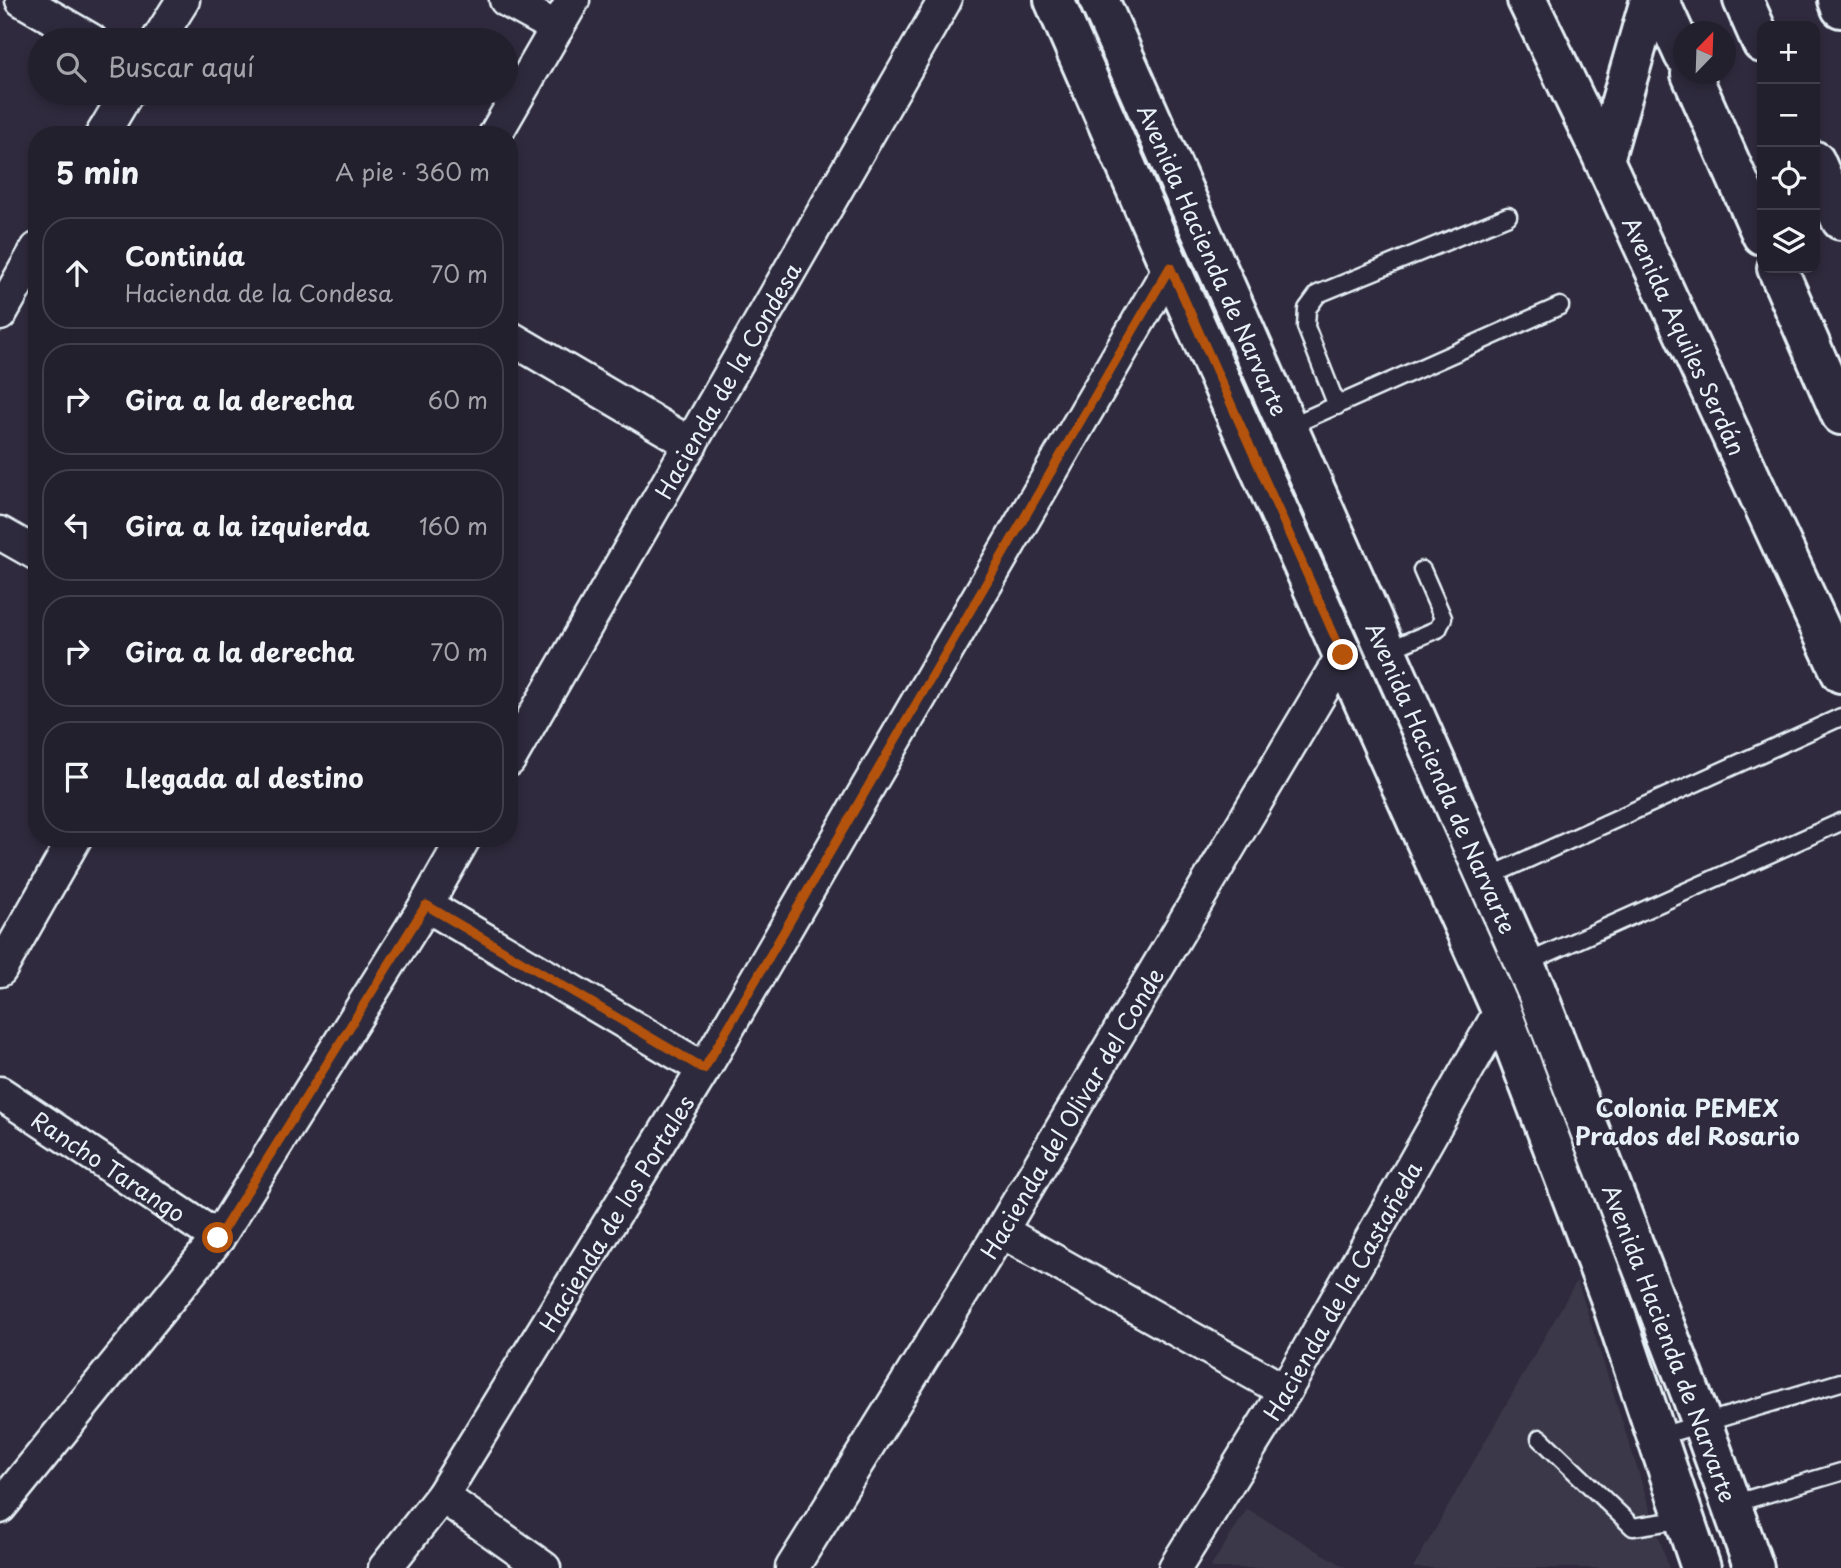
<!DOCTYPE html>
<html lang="es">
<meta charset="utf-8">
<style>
:root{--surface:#23202e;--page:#2b2836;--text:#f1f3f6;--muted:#a3a3aa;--line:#403e4a}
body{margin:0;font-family:"Playpen Sans",sans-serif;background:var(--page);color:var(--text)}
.controls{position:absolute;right:21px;top:21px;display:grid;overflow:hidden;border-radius:14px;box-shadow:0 4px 10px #0003}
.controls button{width:63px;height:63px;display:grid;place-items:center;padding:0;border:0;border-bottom:2px solid var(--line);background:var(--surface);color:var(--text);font:35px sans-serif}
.compass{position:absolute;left:1673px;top:21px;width:63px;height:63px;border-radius:50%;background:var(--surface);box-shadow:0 4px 10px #0003;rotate:23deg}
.stop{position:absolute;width:21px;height:21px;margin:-16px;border:5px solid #b45309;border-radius:50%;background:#fff}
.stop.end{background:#b45309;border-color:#fff;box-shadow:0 2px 7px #0008}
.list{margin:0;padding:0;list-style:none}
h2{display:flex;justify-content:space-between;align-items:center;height:91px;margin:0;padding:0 28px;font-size:30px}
h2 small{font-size:23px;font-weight:400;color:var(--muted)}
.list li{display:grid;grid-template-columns:46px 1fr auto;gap:21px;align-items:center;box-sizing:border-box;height:112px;margin:0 14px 14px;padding:0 14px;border:2px solid var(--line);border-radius:28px}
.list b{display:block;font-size:26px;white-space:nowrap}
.list p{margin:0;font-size:23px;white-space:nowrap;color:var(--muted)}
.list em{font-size:23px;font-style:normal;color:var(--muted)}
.icon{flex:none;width:38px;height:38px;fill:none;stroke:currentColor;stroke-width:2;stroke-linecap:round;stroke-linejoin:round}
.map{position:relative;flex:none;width:1841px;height:1568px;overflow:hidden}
.search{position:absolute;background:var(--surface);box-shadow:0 4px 10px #0003;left:28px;top:28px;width:490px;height:77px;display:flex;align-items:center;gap:18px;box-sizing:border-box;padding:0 24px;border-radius:38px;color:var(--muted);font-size:26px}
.panel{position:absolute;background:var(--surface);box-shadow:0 4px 10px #0003;left:28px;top:126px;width:490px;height:721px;border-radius:28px}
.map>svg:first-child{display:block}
.built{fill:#3b3749}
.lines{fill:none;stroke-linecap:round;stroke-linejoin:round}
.service-casing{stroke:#e8f1f8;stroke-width:21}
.minor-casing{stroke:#e8f1f8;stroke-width:37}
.tertiary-casing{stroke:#e8f1f8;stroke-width:44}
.primary-casing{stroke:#e8f1f8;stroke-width:44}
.service{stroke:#2f2a3d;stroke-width:16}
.minor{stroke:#2f2a3d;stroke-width:32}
.tertiary{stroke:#2f2a3d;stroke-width:38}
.primary{stroke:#2f2a3d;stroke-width:38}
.route{stroke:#b45309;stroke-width:9}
.labels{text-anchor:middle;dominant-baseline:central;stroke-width:5;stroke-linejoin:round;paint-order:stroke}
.street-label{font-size:23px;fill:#e8f1f8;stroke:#2f2a3d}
.neighbourhood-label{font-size:24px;font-weight:bold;fill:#e8f1f8;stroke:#2f2a3d}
</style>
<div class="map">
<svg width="1841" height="1568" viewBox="0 0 1841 1568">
<rect width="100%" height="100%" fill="#2f2a3d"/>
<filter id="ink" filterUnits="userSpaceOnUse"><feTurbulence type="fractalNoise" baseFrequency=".0143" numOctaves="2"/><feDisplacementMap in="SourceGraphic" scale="14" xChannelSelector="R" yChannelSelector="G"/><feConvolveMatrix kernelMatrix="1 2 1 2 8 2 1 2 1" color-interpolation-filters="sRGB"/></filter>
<g filter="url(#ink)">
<path class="built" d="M 1577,1280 L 1669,1568 L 1413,1568 L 1467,1473 Z
M 1247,1509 L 1347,1568 L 1210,1568 Z"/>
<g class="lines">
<g class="service-casing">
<path id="service" d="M 1337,406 L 1306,327 L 1307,309 L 1318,294 L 1508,216
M 1288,427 L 1560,306
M 1386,651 L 1438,629 L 1443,618 L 1422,570
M 1486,878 L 1841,717
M 1524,964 L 1841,822
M 1657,1437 L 1841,1382
M 1540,1438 L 1633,1527 L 1685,1519
M 1732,1504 L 1841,1472"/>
</g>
<g class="minor-casing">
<g id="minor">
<path d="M 22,0 L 91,40"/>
<path d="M 506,0 L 557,28"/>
<path d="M 158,40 L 183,0"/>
<path d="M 102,135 L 127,93"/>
<path d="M 495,135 L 573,0"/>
<path d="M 0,314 L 37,249"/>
<path d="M 509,337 L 691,444"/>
<path d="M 0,533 L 37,554"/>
<path id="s1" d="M 509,760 L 945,0"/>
<path d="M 426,905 L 704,1069"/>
<path d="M 0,970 L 75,838"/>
<path id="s2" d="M 0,1093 L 218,1238"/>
<path d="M 1001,1231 L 1285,1391"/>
<path d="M 442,1496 L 544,1568"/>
<path d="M 0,1507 L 218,1238 L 426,905 L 464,838"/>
<path id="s3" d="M 385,1568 L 442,1496 L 704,1069 L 1170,267"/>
<path id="s4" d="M 792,1568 L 1001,1231 L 1343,655"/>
<path id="s5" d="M 1175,1568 L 1285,1391 L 1501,1010"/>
</g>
</g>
<g class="tertiary-casing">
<g id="tertiary">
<path d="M 1054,0 L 1170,267 L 1501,1010 L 1609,1295 L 1701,1568"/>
<path id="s6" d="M 1099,0 L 1536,990 L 1702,1423 L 1754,1568"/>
<path id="s7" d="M 1527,0 L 1604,160 L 1841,673"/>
<path d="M 1838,0 L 1841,8"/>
<path d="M 1604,160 L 1650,0"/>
</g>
</g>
<g class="primary-casing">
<path id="primary" d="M 1659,0 L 1684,55
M 1743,0 L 1762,43
M 1691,74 L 1762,235
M 1815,161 L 1841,220
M 1777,268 L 1841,415"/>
</g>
<use href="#service" class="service"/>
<use href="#minor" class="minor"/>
<use href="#tertiary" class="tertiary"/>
<use href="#primary" class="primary"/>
</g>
</g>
<g class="lines" filter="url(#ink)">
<path class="route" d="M 218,1238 L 426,905 L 704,1069 L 1170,267 L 1343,655"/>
</g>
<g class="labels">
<g class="street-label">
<text stroke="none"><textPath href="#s6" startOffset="284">Avenida Hacienda de Narvarte</textPath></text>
<text stroke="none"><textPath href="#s7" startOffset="371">Avenida Aquiles Serdán</textPath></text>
<text stroke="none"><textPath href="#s1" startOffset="438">Hacienda de la Condesa</textPath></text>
<text stroke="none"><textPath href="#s6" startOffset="850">Avenida Hacienda de Narvarte</textPath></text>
<text stroke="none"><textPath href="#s4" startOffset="534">Hacienda del Olivar del Conde</textPath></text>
<text stroke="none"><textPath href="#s2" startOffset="131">Rancho Tarango</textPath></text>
<text stroke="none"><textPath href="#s3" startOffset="424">Hacienda de los Portales</textPath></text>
<text stroke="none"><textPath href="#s5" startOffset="324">Hacienda de la Castañeda</textPath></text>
<text stroke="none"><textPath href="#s6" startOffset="1460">Avenida Hacienda de Narvarte</textPath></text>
</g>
<g class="neighbourhood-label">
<text x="1687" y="1107">Colonia PEMEX<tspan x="1687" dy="28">Prados del Rosario</tspan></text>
</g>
</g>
</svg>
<div class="controls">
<button>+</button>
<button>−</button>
<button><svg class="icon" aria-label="locate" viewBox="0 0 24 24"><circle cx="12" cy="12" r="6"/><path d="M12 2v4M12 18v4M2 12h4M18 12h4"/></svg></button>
<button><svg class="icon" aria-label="layers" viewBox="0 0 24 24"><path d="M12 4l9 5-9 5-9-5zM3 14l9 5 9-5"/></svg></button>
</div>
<svg class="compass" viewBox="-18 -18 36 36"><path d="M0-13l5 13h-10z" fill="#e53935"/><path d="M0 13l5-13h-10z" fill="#a3a3aa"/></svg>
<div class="stop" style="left:218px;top:1238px"></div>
<div class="stop end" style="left:1343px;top:655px"></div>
<div class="search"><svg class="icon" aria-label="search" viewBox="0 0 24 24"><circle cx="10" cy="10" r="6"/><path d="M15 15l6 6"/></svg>Buscar aquí</div>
<section class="panel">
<h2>5 min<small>A pie · 360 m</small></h2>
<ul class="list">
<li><svg class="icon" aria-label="ahead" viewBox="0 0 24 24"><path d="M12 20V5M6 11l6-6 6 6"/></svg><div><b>Continúa</b><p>Hacienda de la Condesa</p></div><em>70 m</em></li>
<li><svg class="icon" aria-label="right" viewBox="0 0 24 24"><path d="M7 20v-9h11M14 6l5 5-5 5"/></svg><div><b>Gira a la derecha</b></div><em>60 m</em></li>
<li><svg class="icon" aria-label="left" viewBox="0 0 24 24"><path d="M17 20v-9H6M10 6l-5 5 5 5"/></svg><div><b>Gira a la izquierda</b></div><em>160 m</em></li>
<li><svg class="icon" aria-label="right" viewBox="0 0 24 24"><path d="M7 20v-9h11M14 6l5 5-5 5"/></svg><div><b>Gira a la derecha</b></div><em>70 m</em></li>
<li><svg class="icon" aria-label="arrive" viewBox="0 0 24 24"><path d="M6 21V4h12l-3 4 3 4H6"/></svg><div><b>Llegada al destino</b></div></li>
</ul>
</section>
</div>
